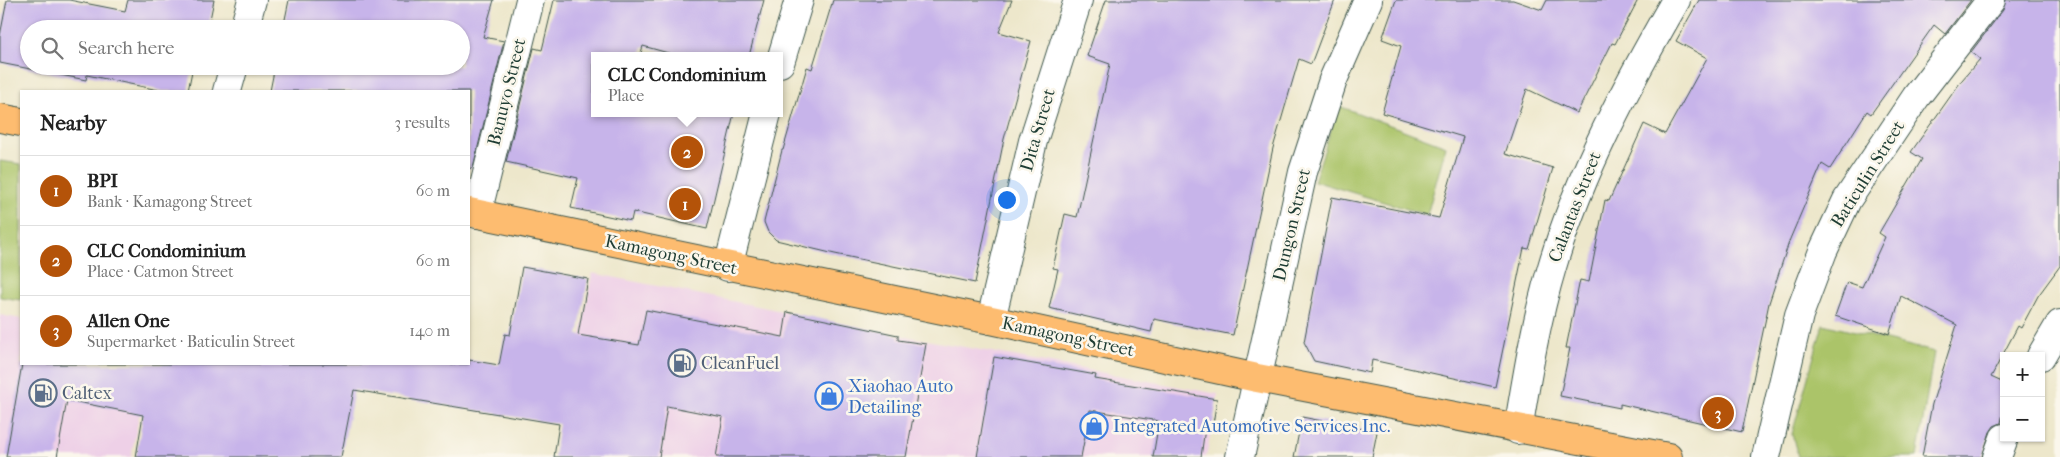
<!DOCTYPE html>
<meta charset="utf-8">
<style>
:root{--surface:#fff;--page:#f6f6f6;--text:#222;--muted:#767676;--line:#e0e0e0;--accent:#b45309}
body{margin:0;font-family:"IM FELL French Canon",serif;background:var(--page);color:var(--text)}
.controls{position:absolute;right:15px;bottom:15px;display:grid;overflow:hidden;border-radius:0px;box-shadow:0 1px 4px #0004}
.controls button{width:45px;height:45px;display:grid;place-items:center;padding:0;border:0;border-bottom:1px solid var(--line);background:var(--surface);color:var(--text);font:25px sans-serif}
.you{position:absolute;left:1006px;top:199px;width:18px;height:18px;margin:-12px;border:4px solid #fff;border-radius:50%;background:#1a73e8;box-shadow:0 0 0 8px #1a73e833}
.badge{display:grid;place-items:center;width:32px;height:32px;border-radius:50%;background:var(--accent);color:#fff;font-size:16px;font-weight:700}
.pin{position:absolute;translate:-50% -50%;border:2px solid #fff;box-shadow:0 1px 5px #0006}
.popup{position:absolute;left:591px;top:52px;width:192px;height:65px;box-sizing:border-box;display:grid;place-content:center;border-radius:0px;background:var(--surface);filter:drop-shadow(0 1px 4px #0005);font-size:16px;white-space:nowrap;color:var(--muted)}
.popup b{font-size:19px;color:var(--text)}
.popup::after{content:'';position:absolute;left:50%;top:100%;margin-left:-10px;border:10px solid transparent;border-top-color:var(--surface)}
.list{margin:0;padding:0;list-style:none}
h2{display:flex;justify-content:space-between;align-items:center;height:65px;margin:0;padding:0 20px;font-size:21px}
h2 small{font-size:16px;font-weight:400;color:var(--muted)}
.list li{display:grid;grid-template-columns:32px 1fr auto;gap:15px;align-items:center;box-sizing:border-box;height:70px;padding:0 20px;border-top:1px solid var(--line)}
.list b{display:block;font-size:19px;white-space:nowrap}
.list p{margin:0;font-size:16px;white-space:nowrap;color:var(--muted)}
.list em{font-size:16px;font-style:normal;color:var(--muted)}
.icon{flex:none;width:28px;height:28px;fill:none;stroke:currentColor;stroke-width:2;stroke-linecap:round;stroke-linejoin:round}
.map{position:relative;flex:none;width:2060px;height:457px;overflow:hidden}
.search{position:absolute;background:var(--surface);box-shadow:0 1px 4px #0004;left:20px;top:20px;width:450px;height:55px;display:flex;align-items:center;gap:12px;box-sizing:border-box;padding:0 18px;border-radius:28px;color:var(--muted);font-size:19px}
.panel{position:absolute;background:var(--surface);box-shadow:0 1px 4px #0004;left:20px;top:90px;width:450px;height:275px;border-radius:0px}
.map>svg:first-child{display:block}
.built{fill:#eed0e7}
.green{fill:#abc469;stroke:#65804e}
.building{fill:#c7b4ea}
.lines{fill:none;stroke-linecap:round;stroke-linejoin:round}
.minor-casing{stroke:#3e564b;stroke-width:30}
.major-casing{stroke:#3e564b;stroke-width:30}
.minor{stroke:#fff;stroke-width:28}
.major{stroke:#fdbc70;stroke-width:28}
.labels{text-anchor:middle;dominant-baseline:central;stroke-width:5;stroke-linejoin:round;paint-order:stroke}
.street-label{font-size:18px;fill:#1f3d34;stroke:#fbf7ec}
.service-label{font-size:18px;fill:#4e5e75;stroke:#fbf7ec;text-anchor:start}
.shop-label{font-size:18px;fill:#366cbe;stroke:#fbf7ec;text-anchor:start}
</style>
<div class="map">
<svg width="2060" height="457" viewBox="0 0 2060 457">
<rect width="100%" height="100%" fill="#fbf7ec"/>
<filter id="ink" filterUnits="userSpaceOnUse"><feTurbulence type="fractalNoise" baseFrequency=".02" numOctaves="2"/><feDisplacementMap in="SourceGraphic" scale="10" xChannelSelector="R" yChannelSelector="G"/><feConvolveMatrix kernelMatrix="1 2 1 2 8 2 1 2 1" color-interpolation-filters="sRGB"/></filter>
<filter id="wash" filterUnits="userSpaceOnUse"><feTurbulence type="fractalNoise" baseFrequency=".0096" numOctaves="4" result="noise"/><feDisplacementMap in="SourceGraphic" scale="20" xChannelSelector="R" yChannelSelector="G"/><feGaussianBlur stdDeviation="1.12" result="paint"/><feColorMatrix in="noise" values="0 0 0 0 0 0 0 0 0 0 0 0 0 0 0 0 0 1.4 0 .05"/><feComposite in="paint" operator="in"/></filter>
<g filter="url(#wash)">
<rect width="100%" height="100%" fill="#ede7cb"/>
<path class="built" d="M 592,273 L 787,312 L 760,457 L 659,457 L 661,444 L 564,429 Z
M 0,315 L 21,319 L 21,364 L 149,364 L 131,457 L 0,457 Z
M 899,335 L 1218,394 L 1206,457 L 874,457 Z"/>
<path class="green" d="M 1339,106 L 1446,146 L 1427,215 L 1314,181 Z
M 0,161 L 21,164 L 21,300 L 0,297 Z
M 1823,324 L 1934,352 L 1917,457 L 1798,457 L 1792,434 Z"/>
<g id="blocks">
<path class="building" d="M 7,0 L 69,0 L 125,11 L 128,0 L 214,0 L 208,29 L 29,29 L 29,66 L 193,66 L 188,91 L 163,91 L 87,75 L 86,80 L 0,63 L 0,36 Z
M 289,0 L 494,0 L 483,37 L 504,41 L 473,167 L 469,169 L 469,91 L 270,91 L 275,66 L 461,66 L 461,29 L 283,29 Z
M 554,0 L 764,0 L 749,56 L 679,56 L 643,46 L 640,56 L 594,56 L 594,113 L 734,113 L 707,229 L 633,212 L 631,221 L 571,208 L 578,178 L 506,162 L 534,48 L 542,50 Z
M 833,0 L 1012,0 L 999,32 L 1031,41 L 1004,139 L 975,283 L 835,254 L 776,240 L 768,232 L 764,222 L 782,150 L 783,150 L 807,67 L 812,69 Z
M 1106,0 L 1335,0 L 1311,64 L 1299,59 L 1273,148 L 1233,335 L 1154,319 L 1151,332 L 1049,308 L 1058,269 L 1053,268 L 1065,214 L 1077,217 L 1110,64 L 1087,56 Z
M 1396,0 L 1513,0 L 1542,10 L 1547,0 L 1638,0 L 1615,44 L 1612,43 L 1577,113 L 1527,89 L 1505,154 L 1553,168 L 1529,249 L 1524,248 L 1495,387 L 1372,360 L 1370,373 L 1314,361 L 1304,342 L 1332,197 L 1439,218 L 1463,137 L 1382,113 L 1401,46 L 1382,39 Z
M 1699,0 L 1971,0 L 1945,34 L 1934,25 L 1871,114 L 1867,111 L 1830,169 L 1822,164 L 1790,239 L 1769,303 L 1742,432 L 1620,404 L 1620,408 L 1560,396 L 1570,348 L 1566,348 L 1580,280 L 1589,282 L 1605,200 L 1609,201 L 1644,124 L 1665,134 L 1707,58 L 1676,41 Z
M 2006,0 L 2060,0 L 2060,266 L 2038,296 L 2021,328 L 2018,326 L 1991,377 L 2004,383 L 2004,408 L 2001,423 L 1994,426 L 1990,432 L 1982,457 L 1922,457 L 1932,404 L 1957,325 L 1901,296 L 1889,334 L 1835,316 L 1847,282 L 1862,287 L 1885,237 L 1879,233 L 1922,159 L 1911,152 L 1962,80 L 1980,59 L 1971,52 L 2003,10 Z
M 522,267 L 588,279 L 578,335 L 639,345 L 646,310 L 783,337 L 787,312 L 898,335 L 898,340 L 926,344 L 906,457 L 716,457 L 723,417 L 667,406 L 659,457 L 554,457 L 559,424 L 354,390 L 341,457 L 136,457 L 143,415 L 67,400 L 57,457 L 6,457 L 22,364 L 469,364 L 469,360 L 499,365 L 505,334 L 510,335 Z
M 994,357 L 1096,375 L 1095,379 L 1217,399 L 1212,430 L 1205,428 L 1201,457 L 1153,457 L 1159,421 L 1090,410 L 1081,457 L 977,457 Z
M 1302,417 L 1377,432 L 1372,457 L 1294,457 Z"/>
</g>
</g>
<g filter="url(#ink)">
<use href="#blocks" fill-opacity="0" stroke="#3e564b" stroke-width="1"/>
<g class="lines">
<g class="minor-casing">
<path id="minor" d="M 244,29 L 252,0
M 780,63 L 799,0
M 227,91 L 234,66
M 477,214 L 530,0
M 728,267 L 767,113
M 991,320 L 1033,141 L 1078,0
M 2041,356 L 2060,324
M 1518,430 C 1527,376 1536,320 1552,267 C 1580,172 1627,85 1676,0
M 1240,457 L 1303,172 L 1333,80 L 1368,0
M 1766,457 L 1799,315 L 1823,251 L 1847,200 L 1916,97 L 1991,0
M 1997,457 L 2004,438"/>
</g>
<g class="major-casing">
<path id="major" d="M 0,118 L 21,122
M 469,212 L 991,320 L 1257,378 L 1668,457"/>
</g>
<use href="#minor" class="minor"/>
<use href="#major" class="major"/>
</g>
</g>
<defs>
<g id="fuel-ring" transform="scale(1.4375)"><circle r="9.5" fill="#fbf7ec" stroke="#5c6f8a" stroke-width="1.5"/><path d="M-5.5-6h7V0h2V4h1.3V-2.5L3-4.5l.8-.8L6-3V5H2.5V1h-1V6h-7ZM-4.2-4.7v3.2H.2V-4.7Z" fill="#5c6f8a"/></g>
<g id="shop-ring" transform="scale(1.4375)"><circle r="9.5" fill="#fbf7ec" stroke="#3f7fe0" stroke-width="1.5"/><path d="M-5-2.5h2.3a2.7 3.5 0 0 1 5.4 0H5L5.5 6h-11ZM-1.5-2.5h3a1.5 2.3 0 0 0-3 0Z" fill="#3f7fe0"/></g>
</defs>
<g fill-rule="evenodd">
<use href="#fuel-ring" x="682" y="363"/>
<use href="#fuel-ring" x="43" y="393"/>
<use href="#shop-ring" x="829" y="396"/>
<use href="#shop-ring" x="1094" y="426"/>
</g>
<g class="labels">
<g class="street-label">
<text transform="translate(507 92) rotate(-76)">Banuyo Street</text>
<text transform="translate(1038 130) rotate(-74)">Dita Street</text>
<text transform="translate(1868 174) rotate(-58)">Baticulin Street</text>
<text transform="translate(1575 207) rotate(-69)">Calantas Street</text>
<text transform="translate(1292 225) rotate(-77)">Dungon Street</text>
<text transform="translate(671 255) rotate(12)">Kamagong Street</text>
<text transform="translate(1068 337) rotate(12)">Kamagong Street</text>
</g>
<g class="service-label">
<text x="701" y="363">CleanFuel</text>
<text x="62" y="393">Caltex</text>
</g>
<g class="shop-label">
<text x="848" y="386">Xiaohao Auto<tspan x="848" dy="21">Detailing</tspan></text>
<text x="1113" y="426">Integrated Automotive Services Inc.</text>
</g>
</g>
</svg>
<div class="controls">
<button>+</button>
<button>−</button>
</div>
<div class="you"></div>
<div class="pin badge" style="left:685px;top:204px">1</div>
<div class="pin badge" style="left:687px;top:152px">2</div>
<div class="popup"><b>CLC Condominium</b>Place</div>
<div class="pin badge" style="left:1718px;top:413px">3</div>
<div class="search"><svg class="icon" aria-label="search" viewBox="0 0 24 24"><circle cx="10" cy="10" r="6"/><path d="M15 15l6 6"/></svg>Search here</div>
<section class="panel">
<h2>Nearby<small>3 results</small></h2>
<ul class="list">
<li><span class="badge">1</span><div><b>BPI</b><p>Bank · Kamagong Street</p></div><em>60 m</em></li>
<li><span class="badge">2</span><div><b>CLC Condominium</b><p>Place · Catmon Street</p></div><em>60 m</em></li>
<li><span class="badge">3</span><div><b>Allen One</b><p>Supermarket · Baticulin Street</p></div><em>140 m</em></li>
</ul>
</section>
</div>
